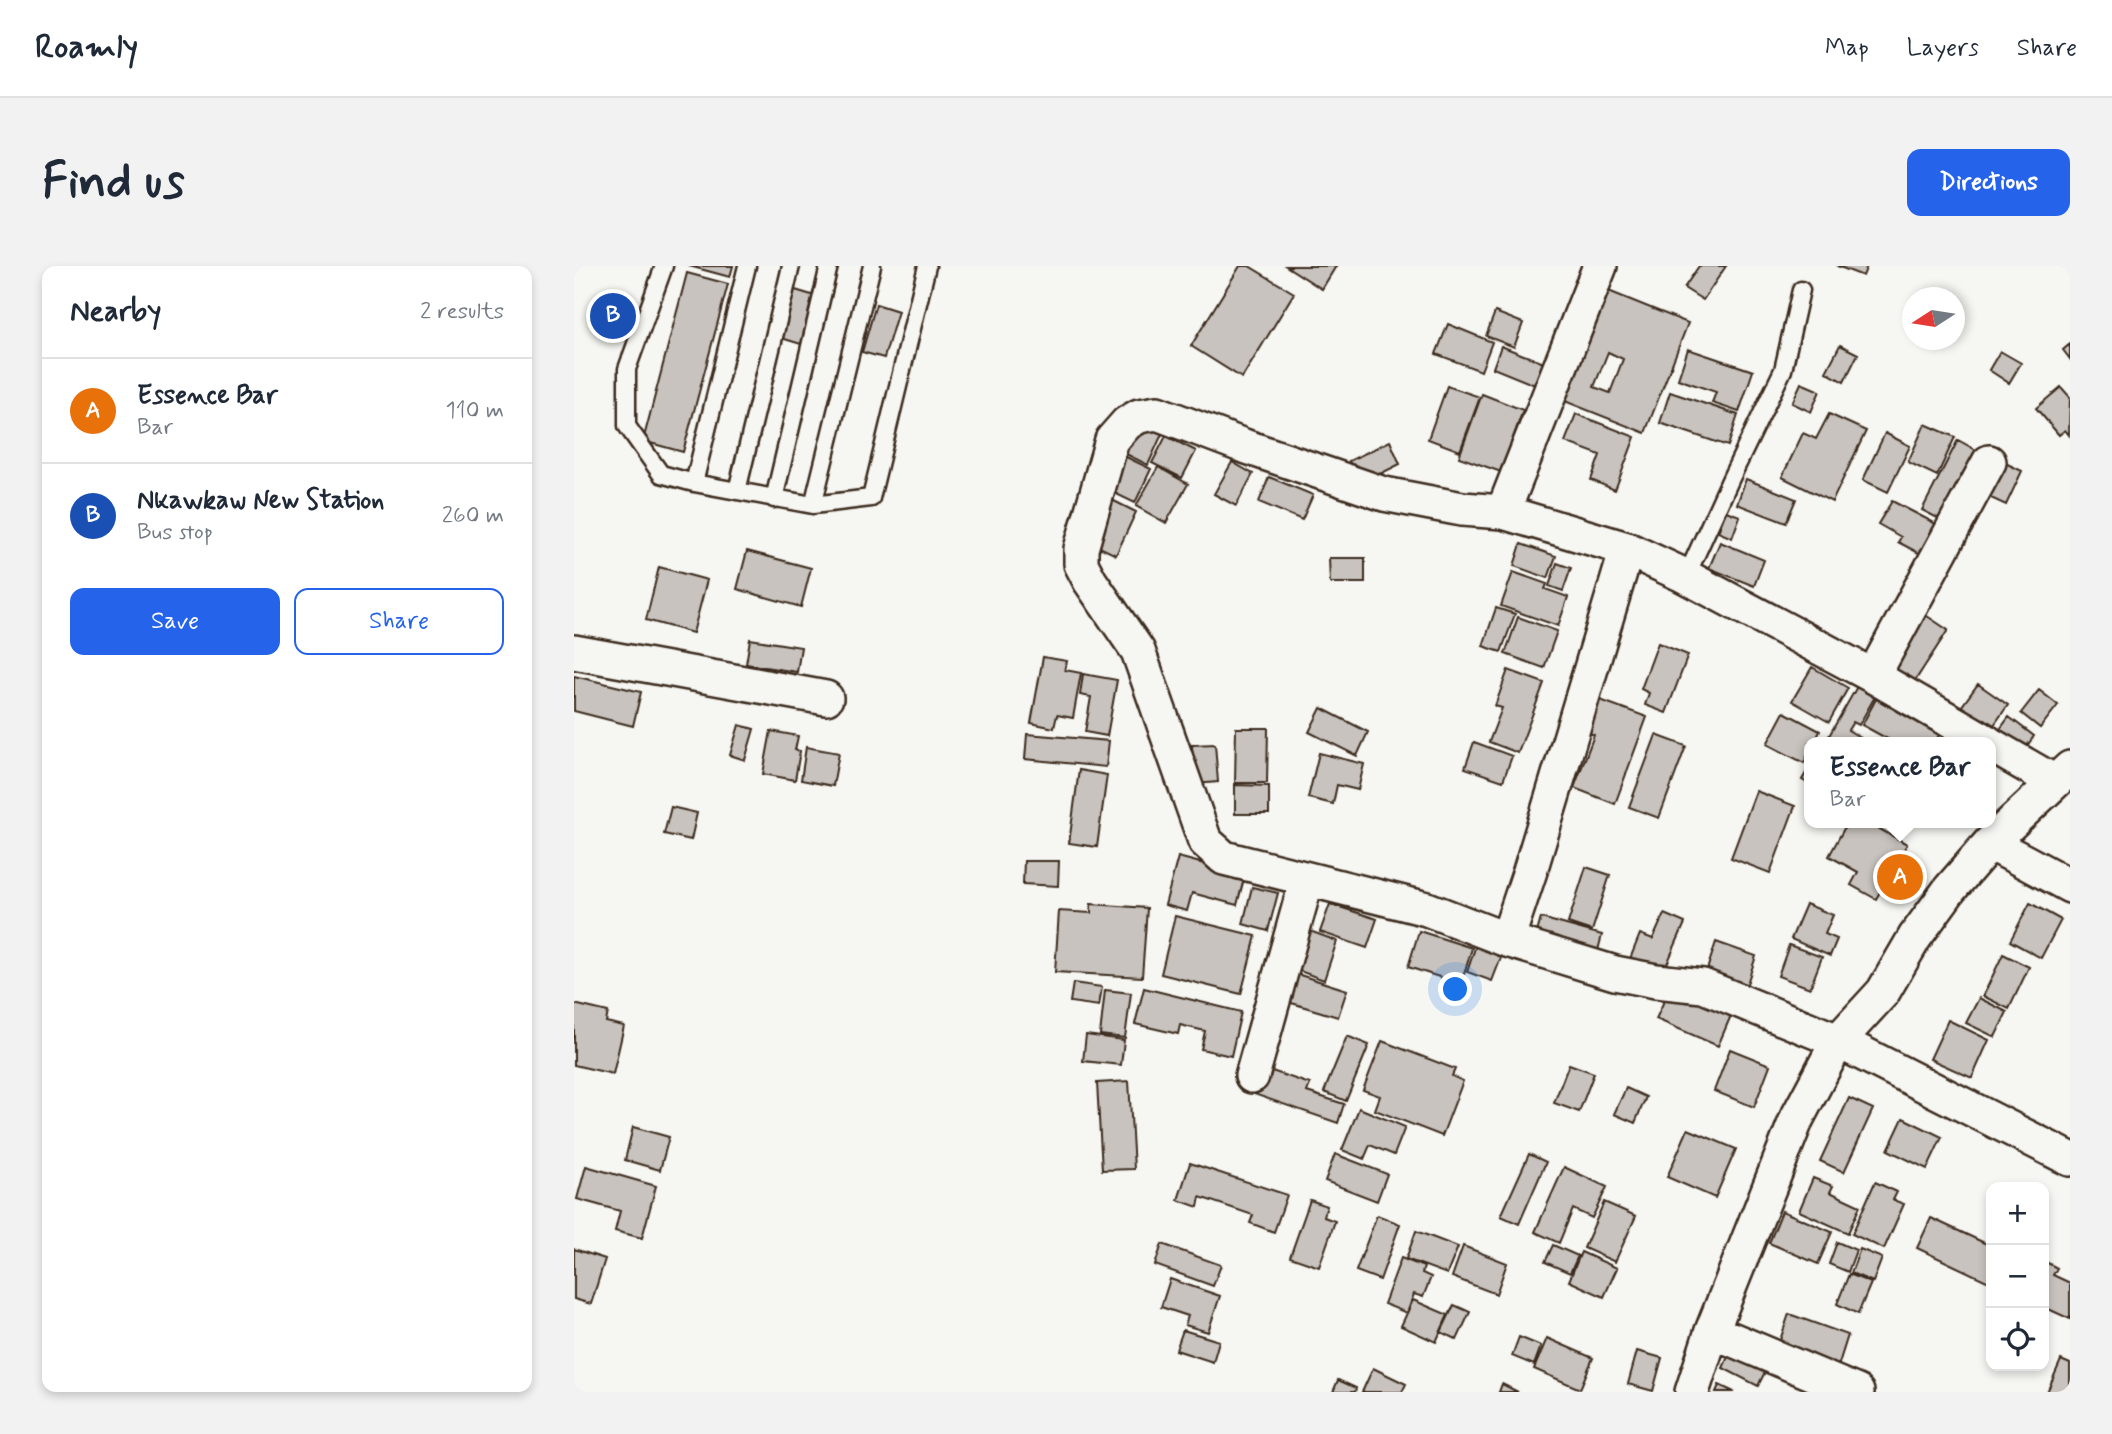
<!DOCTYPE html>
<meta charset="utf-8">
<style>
:root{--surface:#fff;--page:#f2f2f3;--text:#1f2937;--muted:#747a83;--line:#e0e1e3;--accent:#2563eb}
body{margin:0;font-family:Mynerve,sans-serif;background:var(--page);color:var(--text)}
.controls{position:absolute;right:21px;bottom:21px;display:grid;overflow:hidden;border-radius:14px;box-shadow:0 4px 10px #0003}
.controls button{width:63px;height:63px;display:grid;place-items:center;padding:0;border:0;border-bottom:2px solid var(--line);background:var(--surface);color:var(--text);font:35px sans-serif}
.compass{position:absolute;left:1328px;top:21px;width:63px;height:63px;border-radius:50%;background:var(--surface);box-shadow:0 4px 10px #0003;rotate:258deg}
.you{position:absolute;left:882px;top:724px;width:24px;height:24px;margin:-18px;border:5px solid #fff;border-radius:50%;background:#1a73e8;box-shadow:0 0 0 10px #1a73e833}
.badge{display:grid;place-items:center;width:46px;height:46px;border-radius:50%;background:var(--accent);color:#fff;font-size:23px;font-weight:700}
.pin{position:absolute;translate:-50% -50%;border:4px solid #fff;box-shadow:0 2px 7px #0006}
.popup{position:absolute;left:1230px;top:471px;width:192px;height:91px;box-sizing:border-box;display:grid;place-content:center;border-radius:14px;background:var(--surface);filter:drop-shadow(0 2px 5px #0005);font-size:23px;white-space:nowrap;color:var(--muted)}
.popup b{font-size:26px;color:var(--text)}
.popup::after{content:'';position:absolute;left:50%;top:100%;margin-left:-14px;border:14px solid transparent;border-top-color:var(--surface)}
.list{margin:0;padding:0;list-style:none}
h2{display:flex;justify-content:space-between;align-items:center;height:91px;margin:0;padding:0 28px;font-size:30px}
h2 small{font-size:23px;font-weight:400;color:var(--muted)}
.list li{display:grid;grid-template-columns:46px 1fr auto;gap:21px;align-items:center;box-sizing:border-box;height:105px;padding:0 28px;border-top:2px solid var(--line)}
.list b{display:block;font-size:26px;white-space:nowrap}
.list p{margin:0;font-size:23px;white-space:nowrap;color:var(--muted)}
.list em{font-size:23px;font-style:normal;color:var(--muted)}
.actions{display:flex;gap:14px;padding:21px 28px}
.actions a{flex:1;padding:16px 0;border:2px solid var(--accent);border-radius:14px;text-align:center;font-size:24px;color:var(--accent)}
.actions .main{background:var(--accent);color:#fff}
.icon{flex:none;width:38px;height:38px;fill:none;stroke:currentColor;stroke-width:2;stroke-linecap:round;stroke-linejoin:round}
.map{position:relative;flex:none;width:1496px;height:1126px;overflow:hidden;border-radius:14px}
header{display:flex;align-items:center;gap:42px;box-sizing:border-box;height:98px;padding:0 35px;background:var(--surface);border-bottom:2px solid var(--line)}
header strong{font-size:33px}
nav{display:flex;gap:38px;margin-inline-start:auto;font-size:24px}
.intro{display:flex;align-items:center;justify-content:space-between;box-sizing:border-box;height:168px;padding:0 42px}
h1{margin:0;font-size:49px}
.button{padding:18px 32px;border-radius:14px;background:var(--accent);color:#fff;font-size:24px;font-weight:700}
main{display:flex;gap:42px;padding:0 42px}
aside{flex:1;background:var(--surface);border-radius:14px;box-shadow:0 4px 10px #0003}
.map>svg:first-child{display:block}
.building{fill:#c8c3be;stroke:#3b2a1e;stroke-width:2;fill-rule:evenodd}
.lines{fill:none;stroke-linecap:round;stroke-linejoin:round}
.lane-casing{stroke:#3b2a1e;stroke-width:21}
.street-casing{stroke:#3b2a1e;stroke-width:38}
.lane{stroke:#f6f6f2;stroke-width:16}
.street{stroke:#f6f6f2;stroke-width:33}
</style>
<header>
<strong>Roamly</strong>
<nav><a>Map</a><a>Layers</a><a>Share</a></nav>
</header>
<div class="intro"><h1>Find us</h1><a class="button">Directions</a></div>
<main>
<aside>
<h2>Nearby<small>2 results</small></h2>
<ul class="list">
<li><span class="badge" style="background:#e8710a">A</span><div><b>Essence Bar</b><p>Bar</p></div><em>110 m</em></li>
<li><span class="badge" style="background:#1a4fb4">B</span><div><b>Nkawkaw New Station</b><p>Bus stop</p></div><em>260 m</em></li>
</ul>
<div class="actions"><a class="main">Save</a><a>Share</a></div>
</aside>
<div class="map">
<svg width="1496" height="1126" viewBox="0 0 1496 1126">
<rect width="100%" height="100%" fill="#f6f6f2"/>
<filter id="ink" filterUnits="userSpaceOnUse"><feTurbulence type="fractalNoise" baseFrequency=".0143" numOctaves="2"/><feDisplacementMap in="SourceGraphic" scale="14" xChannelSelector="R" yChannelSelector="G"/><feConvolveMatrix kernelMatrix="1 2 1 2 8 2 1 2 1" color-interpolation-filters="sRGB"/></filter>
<g filter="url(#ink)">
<path class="building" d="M 115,0 L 159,0 L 156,11 Z
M 666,0 L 675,0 L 720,27 L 668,112 L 617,80 Z
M 712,0 L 762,0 L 748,23 Z
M 1125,0 L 1152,0 L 1129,34 L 1110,22 Z
M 1263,0 L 1293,0 L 1289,10 Z
M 113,7 L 154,18 L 109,186 L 69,175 Z
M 1027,22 L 1114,57 L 1071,167 L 983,132 ZM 1034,86 L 1049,93 L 1036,127 L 1020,121 Z
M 218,23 L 241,30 L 227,78 L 204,71 Z
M 302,38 L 324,45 L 310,92 L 288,86 Z
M 921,46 L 949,57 L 940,81 L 912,70 Z
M 874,58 L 918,76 L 907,105 L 862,88 Z
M 1496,78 L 1496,93 L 1489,84 Z
M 1266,79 L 1284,88 L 1270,116 L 1252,106 Z
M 927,80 L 975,99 L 966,121 L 919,102 Z
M 1114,83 L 1179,105 L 1165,146 L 1138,137 L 1142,126 L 1104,113 Z
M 1426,85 L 1447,97 L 1435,117 L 1415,104 Z
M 1227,117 L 1246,125 L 1237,146 L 1218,137 Z
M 873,120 L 906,131 L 886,185 L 854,173 Z
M 1487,121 L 1496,131 L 1495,169 L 1491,164 L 1485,169 L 1462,142 Z
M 1096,126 L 1164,149 L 1154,180 L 1086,157 Z
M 908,128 L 949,144 L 927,206 L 885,191 Z
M 1002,148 L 1061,171 L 1041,224 L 1017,214 L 1026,189 L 991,176 Z
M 1255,148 L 1292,165 L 1258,236 L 1208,211 L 1229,167 L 1242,173 Z
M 565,157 L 588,168 L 574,199 L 550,187 Z
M 1351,158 L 1381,171 L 1363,210 L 1334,196 Z
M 1311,167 L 1336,180 L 1314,226 L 1289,214 Z
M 592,170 L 622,185 L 608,212 L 578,197 Z
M 1384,174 L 1409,188 L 1373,257 L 1348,244 Z
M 816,175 L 826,198 L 786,218 L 775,195 Z
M 548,189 L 577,203 L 561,237 L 532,223 Z
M 1423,193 L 1448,205 L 1432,239 L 1406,227 Z
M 658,196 L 679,208 L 662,240 L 640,228 Z
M 584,201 L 614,218 L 592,257 L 562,240 Z
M 695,211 L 739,229 L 728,254 L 685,236 Z
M 1172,213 L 1222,233 L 1212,257 L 1163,238 Z
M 532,231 L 562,246 L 542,289 L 519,278 Z
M 1318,235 L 1370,262 L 1354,292 L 1324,276 L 1327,271 L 1304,258 Z
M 1152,245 L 1166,250 L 1158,272 L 1144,266 Z
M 1146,276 L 1190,294 L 1180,320 L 1135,302 Z
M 947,278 L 982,290 L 974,312 L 940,300 Z
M 173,285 L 237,302 L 227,341 L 163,323 Z
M 755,292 L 791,292 L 791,317 L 756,317 Z
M 983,297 L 997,302 L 989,325 L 975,320 Z
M 85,301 L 133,314 L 119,367 L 72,354 Z
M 939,306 L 973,318 L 971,323 L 994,331 L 984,360 L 927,340 Z
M 922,342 L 941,348 L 927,386 L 909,380 Z
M 1347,346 L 1374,364 L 1337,421 L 1311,404 Z
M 944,351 L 983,365 L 970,402 L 931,388 Z
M 176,373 L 227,381 L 223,406 L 172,398 Z
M 1084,377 L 1114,389 L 1092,447 L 1071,439 L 1075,427 L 1067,423 Z
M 469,391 L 493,395 L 491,404 L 507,407 L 499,452 L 483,449 L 480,462 L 457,457 Z
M 1238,401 L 1274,422 L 1255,456 L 1218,435 Z
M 934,404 L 970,417 L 944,487 L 915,476 L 928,442 L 921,440 Z
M 509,408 L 543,414 L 533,470 L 511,466 L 517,431 L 506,429 Z
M 0,410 L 67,426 L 59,460 L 0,445 Z
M 1285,417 L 1303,427 L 1285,459 L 1279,456 L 1274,464 L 1287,472 L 1285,476 L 1254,476 L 1252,475 Z
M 1404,418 L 1434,439 L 1420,459 L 1411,453 L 1407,459 L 1385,444 Z
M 1465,424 L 1484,439 L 1466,462 L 1447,447 Z
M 1018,431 L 1073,451 L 1041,538 L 1000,522 L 1020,469 L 1006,463 Z
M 1302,433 L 1365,469 L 1361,476 L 1319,476 L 1288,459 Z
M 747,442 L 794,466 L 783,490 L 735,466 Z
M 1210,446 L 1246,465 L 1241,476 L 1235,476 L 1235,487 L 1230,497 L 1193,478 Z
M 1435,451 L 1460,470 L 1446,490 L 1421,470 Z
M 165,459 L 180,463 L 171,494 L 156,489 Z
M 662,462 L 694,462 L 693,517 L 661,517 Z
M 197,465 L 224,470 L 221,484 L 226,485 L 221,514 L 189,508 Z
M 453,468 L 535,475 L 532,501 L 451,493 Z
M 1082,469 L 1112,480 L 1085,552 L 1055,541 Z
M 900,476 L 938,490 L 929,515 L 891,502 Z
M 641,478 L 644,516 L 621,518 L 618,479 Z
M 232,481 L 265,487 L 259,520 L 227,514 Z
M 745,487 L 790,498 L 784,524 L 763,519 L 759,538 L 734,532 Z
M 1235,502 L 1235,518 L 1228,514 Z
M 505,504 L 533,509 L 523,581 L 495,577 Z
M 661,519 L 695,520 L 695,548 L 661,548 Z
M 1182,525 L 1221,540 L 1196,607 L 1157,592 Z
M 97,541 L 123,547 L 117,574 L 90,568 Z
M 1273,557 L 1295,557 L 1333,578 L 1302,633 L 1277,619 L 1284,606 L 1255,590 Z
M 604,591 L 671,609 L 663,639 L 618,627 L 613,645 L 591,639 Z
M 450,595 L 485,595 L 484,620 L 449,618 Z
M 1012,601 L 1036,609 L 1018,665 L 994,657 Z
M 678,621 L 704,627 L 694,665 L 669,658 Z
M 1456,637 L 1487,654 L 1467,692 L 1436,675 Z
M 517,638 L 573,642 L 568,711 L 481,706 L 485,645 L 517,647 Z
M 756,638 L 803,653 L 793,682 L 746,666 Z
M 1232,638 L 1259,649 L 1251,668 L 1263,673 L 1256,690 L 1217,673 Z
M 1090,648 L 1111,657 L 1089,707 L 1056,693 L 1066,668 L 1079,673 Z
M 601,650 L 682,670 L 667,728 L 587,708 Z
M 967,652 L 1028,669 L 1022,692 L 961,674 Z
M 725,661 L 763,675 L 750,714 L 712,700 Z
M 845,665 L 898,682 L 887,718 L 834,701 Z
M 1142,676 L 1182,690 L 1171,724 L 1131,710 Z
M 902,679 L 928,689 L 918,715 L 893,706 Z
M 1215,679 L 1248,691 L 1236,722 L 1204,710 Z
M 1429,688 L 1455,701 L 1435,743 L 1409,730 Z
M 710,704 L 773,724 L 764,751 L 701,732 Z
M 499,717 L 528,721 L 525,740 L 496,736 Z
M 1096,721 L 1158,747 L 1144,780 L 1082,753 Z
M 570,722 L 667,746 L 657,790 L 627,783 L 631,765 L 606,759 L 604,768 L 561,758 Z
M 531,724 L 557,727 L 551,772 L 526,769 Z
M 1405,732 L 1433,746 L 1421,771 L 1392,757 Z
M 0,738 L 34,746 L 32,756 L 50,760 L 39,808 L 0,799 Z
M 1374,754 L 1415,774 L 1398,812 L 1356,793 Z
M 512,769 L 550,774 L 547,799 L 509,795 Z
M 773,770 L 795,779 L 772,835 L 750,826 Z
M 808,775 L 881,803 L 878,810 L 889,815 L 868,870 L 801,844 L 806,830 L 789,824 Z
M 1156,783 L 1196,799 L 1180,841 L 1140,825 Z
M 995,798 L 1020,807 L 1005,846 L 980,837 Z
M 686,801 L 736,818 L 733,826 L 770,838 L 764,857 L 677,827 Z
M 555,815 L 560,903 L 528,904 L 523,817 Z
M 1052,822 L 1072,831 L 1061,857 L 1040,848 Z
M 1275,832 L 1299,843 L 1270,906 L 1246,895 Z
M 785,842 L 831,861 L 820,889 L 796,879 L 790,893 L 768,884 Z
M 1329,852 L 1368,871 L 1353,903 L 1314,884 Z
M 59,861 L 95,871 L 86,904 L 51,894 Z
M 1114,863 L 1162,883 L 1141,932 L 1093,911 Z
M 761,888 L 813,908 L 803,935 L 751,915 Z
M 955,888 L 972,896 L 945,958 L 927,950 Z
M 616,897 L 713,929 L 700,966 L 676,957 L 679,949 L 626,931 L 624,941 L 604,934 Z
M 12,900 L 82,920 L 68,972 L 41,965 L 46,945 L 3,933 Z
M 990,901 L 1033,921 L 1018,952 L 999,943 L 985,977 L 961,966 Z
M 1239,912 L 1259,920 L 1256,926 L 1286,940 L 1274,967 L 1225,945 Z
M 1301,916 L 1323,926 L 1319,934 L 1330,938 L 1310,983 L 1278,968 Z
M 736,934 L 753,940 L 750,951 L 761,955 L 745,1001 L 716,991 Z
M 1030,936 L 1062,950 L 1041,996 L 1010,982 Z
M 1208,945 L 1258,966 L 1244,998 L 1195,977 Z
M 803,949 L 826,958 L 806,1014 L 782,1005 Z
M 1357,952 L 1417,980 L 1417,1017 L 1343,982 Z
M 842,965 L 884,981 L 873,1008 L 832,993 Z
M 1263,976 L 1282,984 L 1274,1006 L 1255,998 Z
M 588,978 L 647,999 L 639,1020 L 581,999 Z
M 979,979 L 1004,990 L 996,1007 L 971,996 Z
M 889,980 L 933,997 L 922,1028 L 878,1011 Z
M 0,983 L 31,993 L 17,1038 L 0,1033 Z
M 1286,983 L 1308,992 L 1299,1016 L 1277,1007 Z
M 1007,986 L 1043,1002 L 1030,1031 L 995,1015 Z
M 827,992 L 850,1001 L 848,1007 L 857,1011 L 849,1031 L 840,1028 L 833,1047 L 810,1038 Z
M 1470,995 L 1483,1002 L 1479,1009 L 1496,1017 L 1496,1053 L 1470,1041 Z
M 1275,1008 L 1297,1017 L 1284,1048 L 1263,1038 Z
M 596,1013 L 646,1030 L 634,1066 L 611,1059 L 614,1050 L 587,1041 Z
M 839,1034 L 874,1049 L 862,1076 L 827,1060 Z
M 880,1039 L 896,1046 L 883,1074 L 867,1066 Z
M 1215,1048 L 1274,1069 L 1262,1107 L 1202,1086 Z
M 609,1064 L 645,1075 L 639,1096 L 602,1084 Z
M 945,1071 L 967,1080 L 960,1099 L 938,1090 Z
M 973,1072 L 1019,1092 L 1006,1123 L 960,1103 Z
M 1063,1085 L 1088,1092 L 1079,1125 L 1054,1118 Z
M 1156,1086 L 1192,1104 L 1184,1120 L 1149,1102 Z
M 1487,1094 L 1496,1098 L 1496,1126 L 1473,1126 Z
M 799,1102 L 832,1118 L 828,1126 L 788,1126 Z
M 764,1114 L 782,1122 L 781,1126 L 759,1126 Z
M 928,1118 L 944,1126 L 925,1126 Z
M 1145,1119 L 1160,1126 L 1142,1126 Z"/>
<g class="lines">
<g class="lane-casing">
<path id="lane" d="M 90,0 L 53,103 L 53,160 L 87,208 L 120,217 L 239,239 L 297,232 L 353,0
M 120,217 L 173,0
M 163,225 L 217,0
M 200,233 L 255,0
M 239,239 L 298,0
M 1112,311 L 1157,212 L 1209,104 L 1227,24"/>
</g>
<g class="street-casing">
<path id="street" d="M 929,246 L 1026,0
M 1053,283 L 956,605 L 933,674 L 853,643 L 650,592 L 631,575 L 564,385 L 516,315 L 507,298 L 507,283 L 538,174 L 553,157 L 565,150 L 583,147 L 670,180 L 810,228 L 888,243 L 929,246 L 1053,283 L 1107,308 L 1299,410 L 1413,476
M 0,386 L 252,432
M 1299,410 L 1415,196
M 1417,479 L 1481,516
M 1416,577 L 1496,620
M 933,674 L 1041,707 L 1082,715 L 1129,720 L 1264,775 L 1496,893
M 678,810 L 733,613
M 1138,1065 L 1283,1126
M 1118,1126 L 1138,1065 L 1223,852 L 1264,775 L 1309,726 L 1341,671 L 1376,623 L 1416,577 L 1496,502"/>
</g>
<use href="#lane" class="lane"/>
<use href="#street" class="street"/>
</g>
</g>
</svg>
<div class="controls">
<button>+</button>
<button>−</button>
<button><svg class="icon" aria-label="locate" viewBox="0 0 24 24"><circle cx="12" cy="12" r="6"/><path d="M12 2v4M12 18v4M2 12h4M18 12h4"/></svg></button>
</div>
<svg class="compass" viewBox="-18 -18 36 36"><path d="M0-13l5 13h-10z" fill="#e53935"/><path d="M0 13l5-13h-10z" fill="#747a83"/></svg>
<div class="you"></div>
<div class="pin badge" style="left:1326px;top:611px;background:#e8710a">A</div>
<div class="popup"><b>Essence Bar</b>Bar</div>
<div class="pin badge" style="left:39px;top:50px;background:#1a4fb4">B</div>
</div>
</main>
